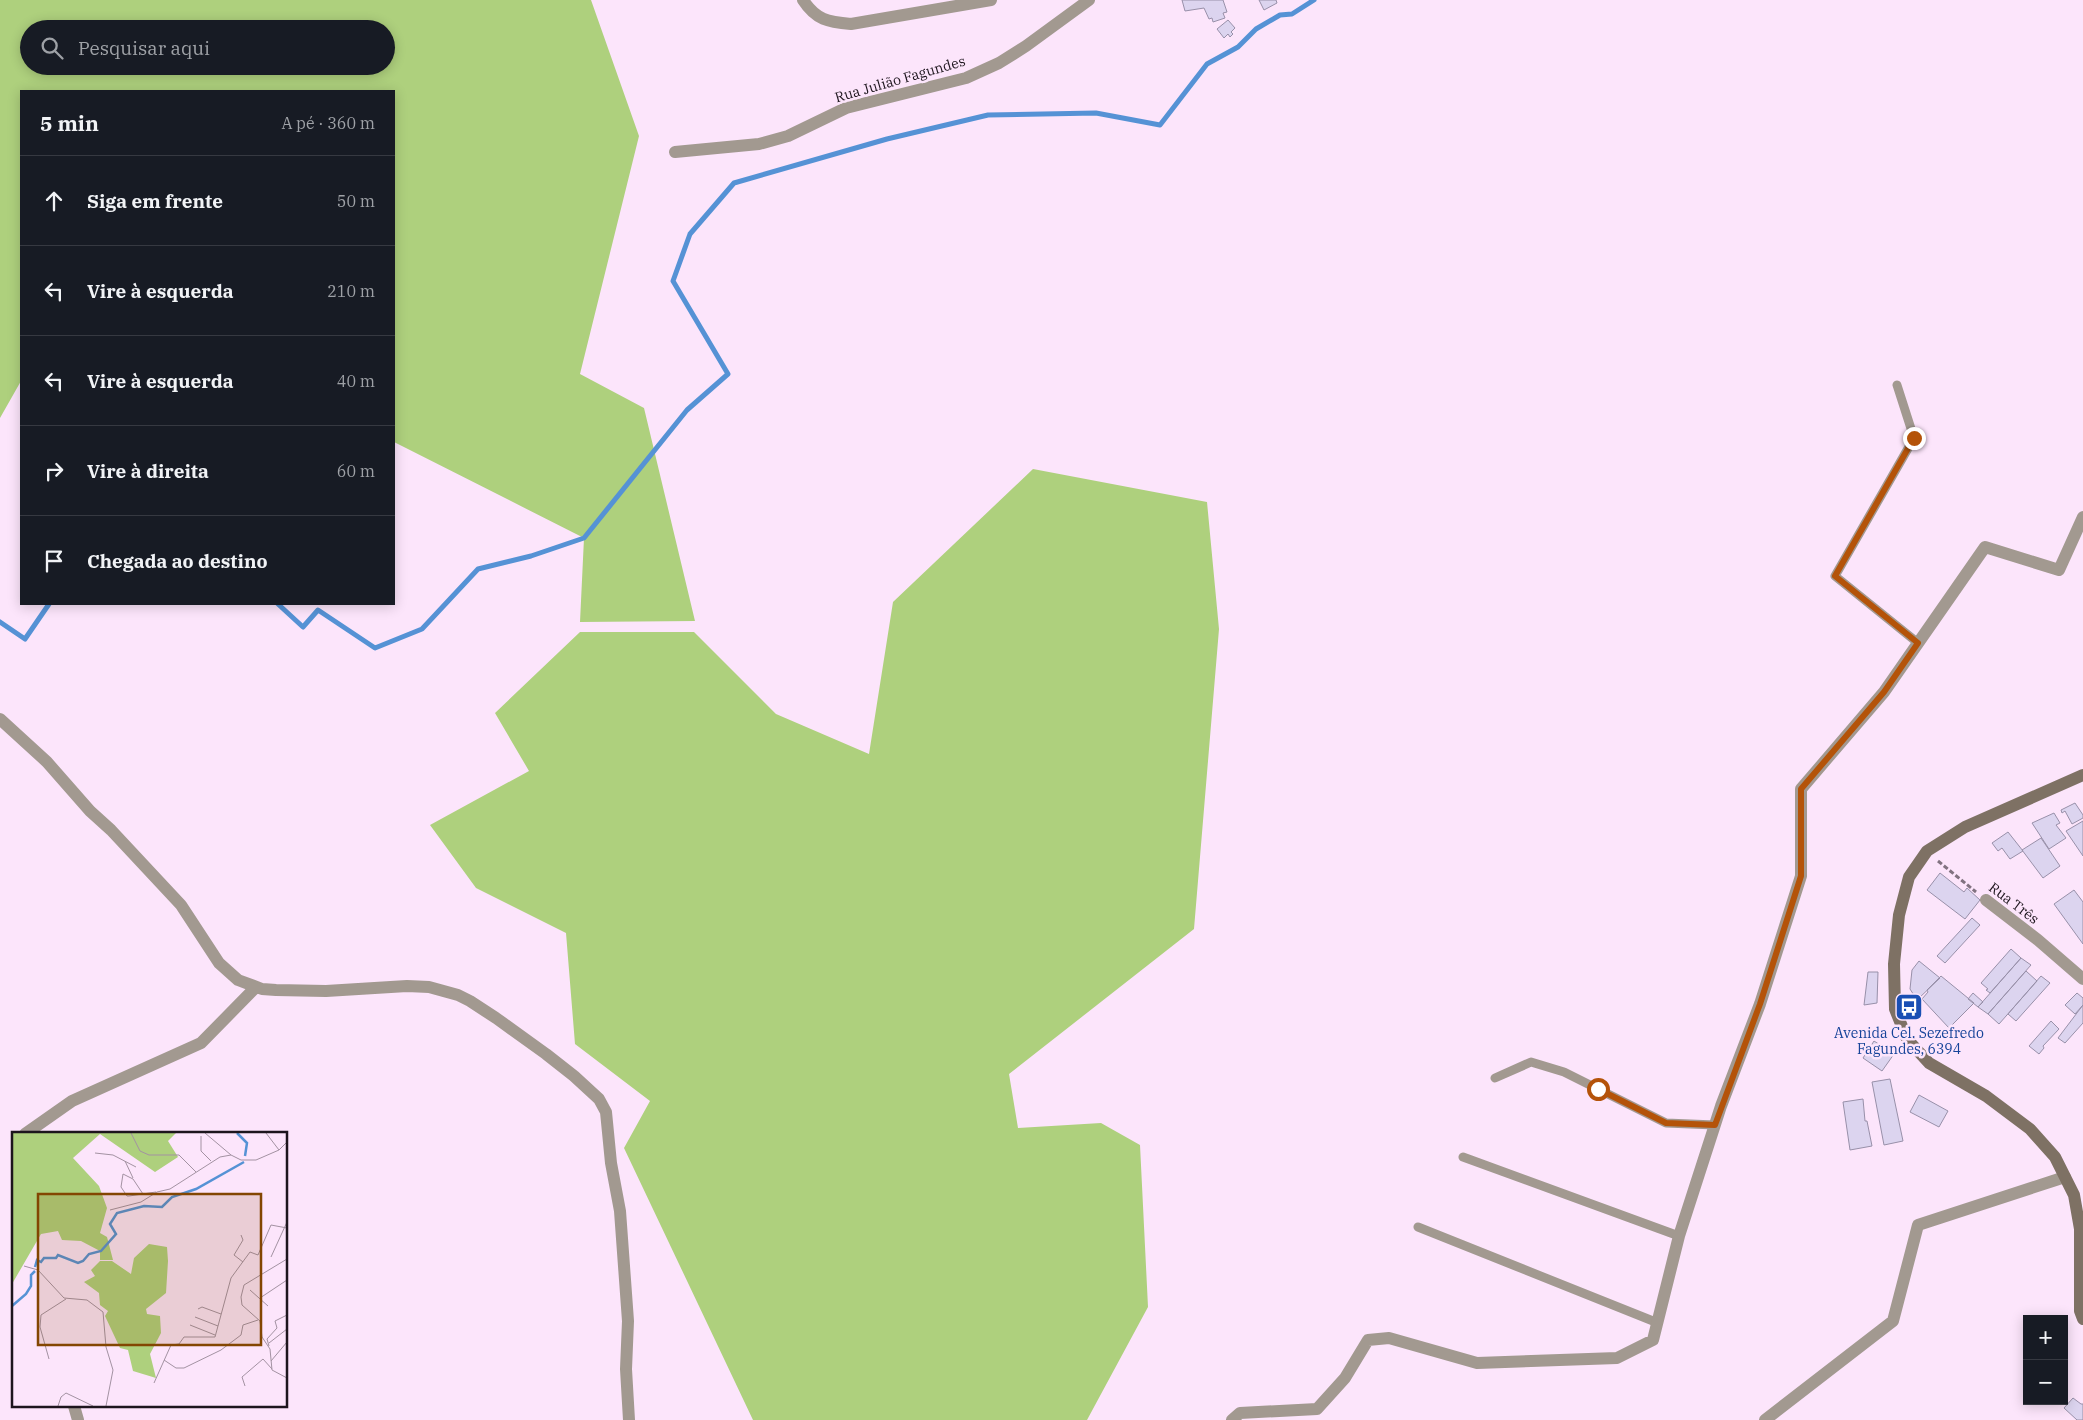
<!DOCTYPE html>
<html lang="pt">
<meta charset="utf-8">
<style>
:root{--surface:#171b24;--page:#242831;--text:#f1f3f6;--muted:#9ea1a6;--line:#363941}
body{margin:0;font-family:"IBM Plex Serif",serif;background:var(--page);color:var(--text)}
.controls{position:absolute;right:15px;bottom:15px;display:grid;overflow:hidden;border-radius:0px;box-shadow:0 2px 12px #0003}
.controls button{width:45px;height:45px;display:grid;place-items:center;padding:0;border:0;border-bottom:1px solid var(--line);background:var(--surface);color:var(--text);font:25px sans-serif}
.stop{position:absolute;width:15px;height:15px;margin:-11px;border:4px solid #b45309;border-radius:50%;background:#fff}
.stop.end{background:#b45309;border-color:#fff;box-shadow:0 1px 5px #0008}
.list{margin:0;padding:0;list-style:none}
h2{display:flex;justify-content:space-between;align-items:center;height:65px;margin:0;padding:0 20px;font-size:21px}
h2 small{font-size:16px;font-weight:400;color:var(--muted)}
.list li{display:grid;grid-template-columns:32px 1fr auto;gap:15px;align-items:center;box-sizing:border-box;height:90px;padding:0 20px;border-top:1px solid var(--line)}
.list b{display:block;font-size:19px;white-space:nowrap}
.list em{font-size:16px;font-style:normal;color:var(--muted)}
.icon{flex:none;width:28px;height:28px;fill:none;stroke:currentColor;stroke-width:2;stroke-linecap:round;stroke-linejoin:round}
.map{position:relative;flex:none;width:2083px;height:1420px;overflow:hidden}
.search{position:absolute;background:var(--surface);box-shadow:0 2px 12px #0003;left:20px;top:20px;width:375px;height:55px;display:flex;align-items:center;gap:12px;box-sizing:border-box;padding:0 18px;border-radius:28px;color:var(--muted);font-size:19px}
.panel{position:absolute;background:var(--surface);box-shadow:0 2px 12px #0003;left:20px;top:90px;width:375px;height:515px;border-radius:0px}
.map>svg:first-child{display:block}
.green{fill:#aed07d;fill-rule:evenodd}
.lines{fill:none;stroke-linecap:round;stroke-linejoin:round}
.stream{stroke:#5592d5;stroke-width:5}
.building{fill:#dcd4ef;stroke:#9890a9}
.path{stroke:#827381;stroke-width:3;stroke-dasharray:5 2.5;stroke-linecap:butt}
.lane{stroke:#a29990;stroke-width:9}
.street{stroke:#a29990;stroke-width:12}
.secondary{stroke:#7e7164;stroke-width:12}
.route{stroke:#b45309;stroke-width:6}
.labels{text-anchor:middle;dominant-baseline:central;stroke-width:5;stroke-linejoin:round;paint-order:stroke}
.street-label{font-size:14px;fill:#1d151d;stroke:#fce5fb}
.transit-label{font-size:14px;fill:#164399;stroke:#fce5fb}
.inset-river{fill:none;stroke:#5592d5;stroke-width:2.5}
.inset-road{fill:none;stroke:#a392a2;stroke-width:1}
.view{fill:#834602;fill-opacity:0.15;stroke:#834602;stroke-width:2.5}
.inset-edge{fill:none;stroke:#1d151d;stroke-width:2.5}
</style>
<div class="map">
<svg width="2083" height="1420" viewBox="0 0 2083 1420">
<rect width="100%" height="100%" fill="#fce5fb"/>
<path class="green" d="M 0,0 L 591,0 L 639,136 L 580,374 L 644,408 L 695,621 L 580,622 L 584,538 L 394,442 L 394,91 L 21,91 L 21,381 L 0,418 ZM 29,29 L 386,29 L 386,66 L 29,66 Z
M 1033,469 L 1207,502 L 1219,629 L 1194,929 L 1009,1074 L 1018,1128 L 1101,1123 L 1140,1145 L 1148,1307 L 1087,1420 L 753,1420 L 624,1148 L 650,1101 L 575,1044 L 566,933 L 476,888 L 430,825 L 529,771 L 495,713 L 580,632 L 694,632 L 776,714 L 869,754 L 893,602 Z"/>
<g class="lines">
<path class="stream" d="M 278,604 L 303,627 L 318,610 L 375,648 L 422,629 L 478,569 L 531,556 L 584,538 L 687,410 L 728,374 L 673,281 L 690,234 L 734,183 L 887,139 L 988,115 L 1096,113 L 1160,125 L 1207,64 L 1238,47 L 1256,29 L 1280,15 L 1292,14 L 1314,0
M 0,622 L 25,639 L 49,604"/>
</g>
<path class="building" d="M 1182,0 L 1223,0 L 1227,12 L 1223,13 L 1225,18 L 1213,22 L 1212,18 L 1209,19 L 1204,8 L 1185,11 Z
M 1259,0 L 1276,0 L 1277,3 L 1264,10 Z
M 1228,20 L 1235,28 L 1231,32 L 1233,34 L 1230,37 L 1228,34 L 1224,38 L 1217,29 Z
M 2075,803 L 2083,815 L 2083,818 L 2072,824 L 2065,811 L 2062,813 L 2061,810 Z
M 2054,813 L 2060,823 L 2056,825 L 2066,838 L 2049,849 L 2032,823 Z
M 2083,821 L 2083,856 L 2066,831 Z
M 2008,832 L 2023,851 L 2010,859 L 2002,848 L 1998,851 L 1992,843 Z
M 2041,838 L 2060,866 L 2043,878 L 2022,850 Z
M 1940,873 L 1964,892 L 1967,888 L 1980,900 L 1965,919 L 1927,890 Z
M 2074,890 L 2083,902 L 2083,944 L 2054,904 Z
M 1972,918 L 1980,925 L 1945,963 L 1937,956 Z
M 2011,949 L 2021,958 L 1990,993 L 1986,990 L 1988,989 L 1981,983 Z
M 2021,958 L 2031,965 L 1988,1014 L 1978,1007 Z
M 1919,961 L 1940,978 L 1917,1000 L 1910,989 L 1912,970 Z
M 2026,971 L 2037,981 L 1999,1024 L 1988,1014 Z
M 1868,972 L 1878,972 L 1877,1003 L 1864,1005 Z
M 1941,976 L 1974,1003 L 1949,1028 L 1922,999 L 1928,992 L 1927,990 Z
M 2041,976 L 2050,983 L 2016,1021 L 2008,1014 Z
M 1973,993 L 1983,1002 L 1978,1007 L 1968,999 Z
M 2077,993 L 2083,998 L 2083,1005 L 2075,1014 L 2065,1005 Z
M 2083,1005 L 2083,1023 L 2065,1043 L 2058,1038 Z
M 2051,1021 L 2059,1029 L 2043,1046 L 2044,1048 L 2039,1054 L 2029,1046 Z
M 1874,1041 L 1894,1054 L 1882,1071 L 1863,1058 Z
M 1890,1079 L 1903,1141 L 1884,1145 L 1872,1082 Z
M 1919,1095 L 1948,1111 L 1939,1127 L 1910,1112 Z
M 1863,1099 L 1865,1121 L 1867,1121 L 1872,1146 L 1850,1150 L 1843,1102 Z
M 2073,1398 L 2081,1404 L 2083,1404 L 2083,1420 L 2077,1420 L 2064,1408 Z"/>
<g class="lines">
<path class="path" d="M 1938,861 L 1976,892"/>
<path class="lane" d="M 1897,385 L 1914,438 L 1835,576 L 1918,643
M 1495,1078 L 1531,1062 L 1564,1072 L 1666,1123 L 1715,1125
M 1463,1157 L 1679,1236
M 1418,1227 L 1658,1323"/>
<path class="street" d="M 803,0 C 816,20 828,22 851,24 L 991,0
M 675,152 L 759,144 L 788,136 L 846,108 L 966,78 L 999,63 L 1026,46 L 1089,0
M 0,719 L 47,762 L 90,811 L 111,830 L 181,905 L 219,963 L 238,980 L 262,989 L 276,990 L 326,991 L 407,986 L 429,987 L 458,995 L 470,1001 L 496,1018 L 546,1054 L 574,1076 L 599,1099 L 606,1112 L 611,1163 L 620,1211 L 628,1321 L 626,1369 L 629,1420
M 1986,900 L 2038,940 L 2083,979
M 25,1134 L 72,1101 L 201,1043 L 256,987
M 74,1406 L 78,1420
M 1232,1420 L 1240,1413 L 1317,1409 L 1345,1378 L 1368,1340 L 1389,1338 L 1477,1363 L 1617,1358 L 1653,1340 L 1679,1236 L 1721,1106 L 1760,1004 L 1801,876 L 1801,789 L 1884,692 L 1985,547 L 2059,570 L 2083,517
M 1765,1420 L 1893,1321 L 1918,1225 L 2065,1177"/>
<path class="secondary" d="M 2083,775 L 1965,827 L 1927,851 L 1909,877 L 1899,915 L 1894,964 L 1895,1009 L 1907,1039 L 1929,1063 L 1986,1096 L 2030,1129 L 2055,1157 L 2074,1195 L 2080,1229 L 2080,1311 L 2083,1319"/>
</g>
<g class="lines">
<path class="route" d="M 1598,1089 L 1666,1123 L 1715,1125 L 1760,1004 L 1801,876 L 1801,789 L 1884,692 L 1918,643 L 1835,576 L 1914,438"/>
</g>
<defs>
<g id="bus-square" transform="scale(1.4375)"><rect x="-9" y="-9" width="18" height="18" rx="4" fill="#1a4fb4" stroke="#fce5fb"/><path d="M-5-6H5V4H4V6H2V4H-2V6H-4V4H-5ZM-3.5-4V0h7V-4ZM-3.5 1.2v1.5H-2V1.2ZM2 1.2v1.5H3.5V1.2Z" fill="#fff"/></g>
</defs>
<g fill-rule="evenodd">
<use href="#bus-square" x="1909" y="1007"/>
</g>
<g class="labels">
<g class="street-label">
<text transform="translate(900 79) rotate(-16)">Rua Julião Fagundes</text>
<text transform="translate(2014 903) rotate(37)">Rua Três</text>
</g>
<g class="transit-label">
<text x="1909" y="1033">Avenida Cel. Sezefredo<tspan x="1909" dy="16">Fagundes, 6394</tspan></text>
</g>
</g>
<g transform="translate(12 1132)">
<rect width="275" height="275" fill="#fce5fb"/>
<path d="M 0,1 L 164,1 L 156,9 L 166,25 L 143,40 L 88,2 L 61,26 L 87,54 L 95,76 L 88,101 L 95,105 L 101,128 L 88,128 L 88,119 L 69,109 L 50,108 L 46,99 L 29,102 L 0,152 ZM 137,112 L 155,115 L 156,129 L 154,161 L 134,177 L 135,182 L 148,184 L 149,201 L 138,222 L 144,246 L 121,239 L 116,218 L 108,216 L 93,184 L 96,179 L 88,173 L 87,161 L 72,150 L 83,144 L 79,138 L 88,129 L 100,129 L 119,142 L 122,126 Z" fill="#aed07d"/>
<path class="inset-river" d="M 225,1 L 235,11 L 233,24M 23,135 L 25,128 L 29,130 L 32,126 L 44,126 L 46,123 L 66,131 L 71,129 L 77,122 L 89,119 L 104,102 L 98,92 L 105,81 L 132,74 L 150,75 L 160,65 L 184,57 L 232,30M 0,174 L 14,162 L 19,154 L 19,143 L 23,139"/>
<path class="inset-road" d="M 119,1 L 128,19 L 137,23 L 167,23 L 184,40M 193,1 L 219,23M 254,1 L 267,18M 189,4 L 189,19 L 199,29M 83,21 L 101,23 L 124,35M 113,29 L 121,46M 131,62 L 121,47 L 111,42 L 109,55 L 115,64 L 117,64 L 144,60M 98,78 L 129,70 L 145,60 L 158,57 L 208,25 L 219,23 L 229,28 L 244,28 L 267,18 L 275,10M 229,103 L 231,108 L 222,123 L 231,130M 259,125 L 275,90M 275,127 L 232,153 L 229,165 L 230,173 L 248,189 L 250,205 L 258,217 L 260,238 L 275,246M 12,134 L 26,138 L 52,166 L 75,168 L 91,180 L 94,215 L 101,238 L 94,274M 238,158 L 256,174M 248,166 L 275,148M 186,177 L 190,175 L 209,182M 183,185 L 206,194M 178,193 L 203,203M 257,211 L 275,197M 257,214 L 255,207 L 265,196 L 263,189 L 275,183M 37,227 L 28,195 L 29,183 L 54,167M 152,228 L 164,236 L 172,236 L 209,218 L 229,203 L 231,193 L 246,188M 259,229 L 275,210M 142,251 L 159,213 L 167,212 L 172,205 L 203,205 L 219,146 L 238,120 L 246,123 L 259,93 L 275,96M 233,254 L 230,245 L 251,227 L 260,237M 46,274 L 49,265 L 54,261 L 81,274"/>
<path class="view" d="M 26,62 L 249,62 L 249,213 L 26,213 Z"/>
<rect width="275" height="275" class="inset-edge"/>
</g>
</svg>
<div class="controls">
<button>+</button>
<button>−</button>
</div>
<div class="stop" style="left:1598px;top:1089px"></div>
<div class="stop end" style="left:1914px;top:438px"></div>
<div class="search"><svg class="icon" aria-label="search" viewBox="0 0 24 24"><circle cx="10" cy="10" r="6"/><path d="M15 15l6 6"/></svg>Pesquisar aqui</div>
<section class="panel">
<h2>5 min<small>A pé · 360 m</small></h2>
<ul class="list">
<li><svg class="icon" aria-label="ahead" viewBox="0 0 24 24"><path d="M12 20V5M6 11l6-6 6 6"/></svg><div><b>Siga em frente</b></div><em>50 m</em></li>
<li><svg class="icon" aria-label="left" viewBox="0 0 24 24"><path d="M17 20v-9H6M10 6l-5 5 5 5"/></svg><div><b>Vire à esquerda</b></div><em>210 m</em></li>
<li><svg class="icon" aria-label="left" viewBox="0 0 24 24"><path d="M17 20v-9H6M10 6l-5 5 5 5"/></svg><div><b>Vire à esquerda</b></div><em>40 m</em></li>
<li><svg class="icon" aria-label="right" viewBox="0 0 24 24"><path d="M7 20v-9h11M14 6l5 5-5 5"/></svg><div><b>Vire à direita</b></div><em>60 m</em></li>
<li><svg class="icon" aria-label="arrive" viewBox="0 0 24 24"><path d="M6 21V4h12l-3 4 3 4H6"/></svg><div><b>Chegada ao destino</b></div></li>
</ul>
</section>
</div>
